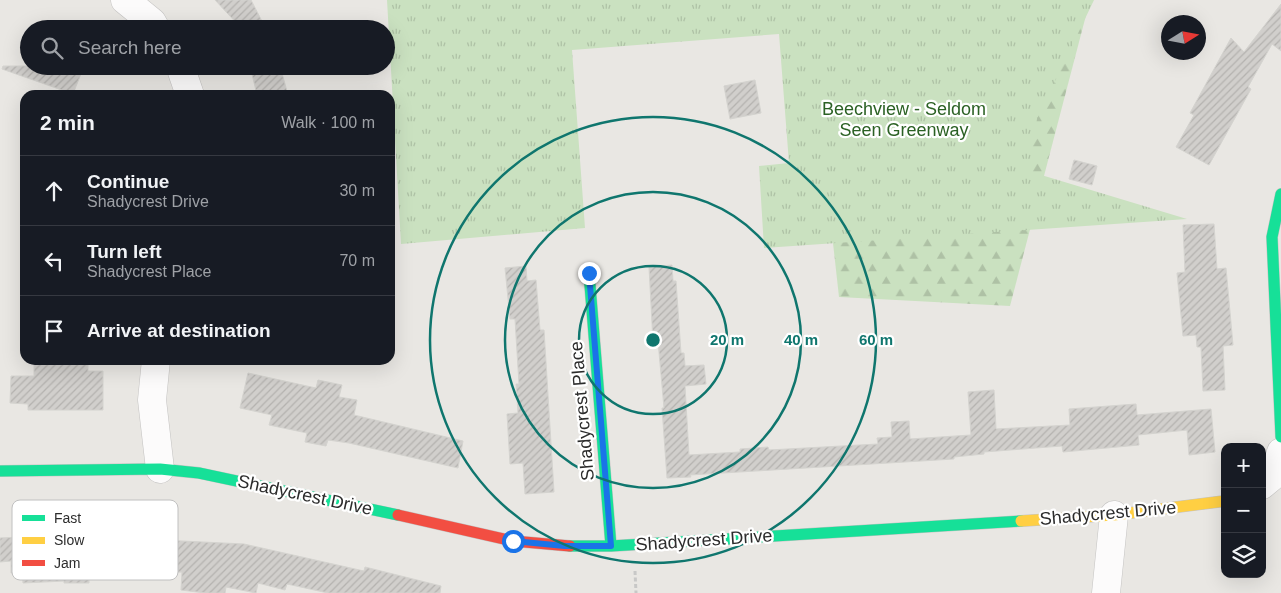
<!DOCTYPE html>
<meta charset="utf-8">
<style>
:root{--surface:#171b24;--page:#242831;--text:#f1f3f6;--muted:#9ea1a6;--line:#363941}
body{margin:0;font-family:Helvetica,sans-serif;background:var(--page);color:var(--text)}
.controls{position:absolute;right:15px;bottom:15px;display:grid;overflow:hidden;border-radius:10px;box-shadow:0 5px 20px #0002}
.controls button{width:45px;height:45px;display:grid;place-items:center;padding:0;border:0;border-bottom:1px solid var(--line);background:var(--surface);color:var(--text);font:25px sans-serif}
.compass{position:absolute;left:1161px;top:15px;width:45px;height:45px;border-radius:50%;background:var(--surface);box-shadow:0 5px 20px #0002;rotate:79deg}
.stop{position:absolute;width:15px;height:15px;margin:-11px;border:4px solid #1a73e8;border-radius:50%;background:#fff}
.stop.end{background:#1a73e8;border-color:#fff;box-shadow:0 1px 5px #0008}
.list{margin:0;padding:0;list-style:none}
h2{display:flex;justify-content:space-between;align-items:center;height:65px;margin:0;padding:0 20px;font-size:21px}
h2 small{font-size:16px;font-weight:400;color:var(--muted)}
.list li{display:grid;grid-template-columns:32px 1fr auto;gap:15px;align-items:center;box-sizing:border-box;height:70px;padding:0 20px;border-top:1px solid var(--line)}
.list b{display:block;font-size:19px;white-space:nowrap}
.list p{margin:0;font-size:16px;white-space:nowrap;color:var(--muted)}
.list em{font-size:16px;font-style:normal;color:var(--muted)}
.icon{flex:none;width:28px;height:28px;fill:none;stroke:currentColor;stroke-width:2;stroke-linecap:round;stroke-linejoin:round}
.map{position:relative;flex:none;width:1281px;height:593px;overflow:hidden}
.search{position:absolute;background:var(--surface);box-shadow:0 5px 20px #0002;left:20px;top:20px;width:375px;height:55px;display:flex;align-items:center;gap:12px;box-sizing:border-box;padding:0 18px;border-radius:28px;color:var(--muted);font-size:19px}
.panel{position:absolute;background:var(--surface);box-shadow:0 5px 20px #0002;left:20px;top:90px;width:375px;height:275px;border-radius:15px}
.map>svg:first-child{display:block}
.forest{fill:url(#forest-firs)}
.park{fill:url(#park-tufts)}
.building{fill:url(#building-hatch);stroke:#d4d3cf}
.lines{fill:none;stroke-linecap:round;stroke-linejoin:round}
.street-casing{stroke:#c4c3c2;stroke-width:29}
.fast-casing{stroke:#c4c3c2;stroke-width:12}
.slow-casing{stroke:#c4c3c2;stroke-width:12}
.jam-casing{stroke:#c4c3c2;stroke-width:12}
.path{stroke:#c8c8c7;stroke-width:3;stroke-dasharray:4 2.5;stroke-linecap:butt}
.street{stroke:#fcfbfb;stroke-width:28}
.fast{stroke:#16e098;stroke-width:11}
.slow{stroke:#ffcf43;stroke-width:11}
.jam{stroke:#f24e42;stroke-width:11}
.route{stroke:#1a73e8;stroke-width:6}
.ring{fill:none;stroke:#0f766e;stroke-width:2.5}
.labels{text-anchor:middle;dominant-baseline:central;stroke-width:4.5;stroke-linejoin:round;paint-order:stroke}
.park-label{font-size:18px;fill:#2b6124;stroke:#fff}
.street-label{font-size:18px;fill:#2c2c2c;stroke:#fff}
.key{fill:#fff;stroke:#c0c0c0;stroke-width:1}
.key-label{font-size:14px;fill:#2c2c2c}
.centre{fill:#0f766e;stroke:#fff;stroke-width:2.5}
.ring-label{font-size:15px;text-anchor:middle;font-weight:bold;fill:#0f766e;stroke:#fff;stroke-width:4.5;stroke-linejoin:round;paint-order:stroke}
</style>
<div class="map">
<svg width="1281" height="593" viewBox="0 0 1281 593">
<defs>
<pattern id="forest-firs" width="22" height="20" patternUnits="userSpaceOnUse" patternTransform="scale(1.25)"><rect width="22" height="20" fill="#cae1c0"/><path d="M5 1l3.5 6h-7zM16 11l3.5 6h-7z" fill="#aec1a5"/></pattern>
<pattern id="park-tufts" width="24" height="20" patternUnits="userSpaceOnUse" patternTransform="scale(1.25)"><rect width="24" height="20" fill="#cae1c0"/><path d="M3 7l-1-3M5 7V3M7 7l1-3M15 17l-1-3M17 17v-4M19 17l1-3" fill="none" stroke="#aec1a5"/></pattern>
<pattern id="building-hatch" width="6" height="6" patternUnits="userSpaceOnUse" patternTransform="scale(1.25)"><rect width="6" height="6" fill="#d1cfcc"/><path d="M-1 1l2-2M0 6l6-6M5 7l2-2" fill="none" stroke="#b4b2af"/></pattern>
</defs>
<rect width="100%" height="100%" fill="#e9e7e3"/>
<path class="forest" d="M 806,0 L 1090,0 L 1010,306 L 839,297 Z"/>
<path class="park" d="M 387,0 L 1094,0 L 1037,119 L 1028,171 L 1187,219 L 764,248 L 759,166 L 789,163 L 779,34 L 572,50 L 585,228 L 401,244 Z"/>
<path class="building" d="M 215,0 L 251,0 L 266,29 L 242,29 Z
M 1281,4 L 1281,51 L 1272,44 L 1248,87 L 1251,89 L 1209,165 L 1176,147 L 1194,115 L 1190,113 L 1231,38 L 1244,52 Z
M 3,66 L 84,66 L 73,94 L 2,69 Z
M 280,66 L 288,95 L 257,95 L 252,74 Z
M 755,80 L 761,113 L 730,119 L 724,86 Z
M 1074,160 L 1097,166 L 1092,185 L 1069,179 Z
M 1214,224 L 1217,269 L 1226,268 L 1233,345 L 1223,346 L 1225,390 L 1203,391 L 1201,347 L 1197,347 L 1196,335 L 1183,336 L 1177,273 L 1185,272 L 1183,225 Z
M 672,265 L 673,281 L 676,281 L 681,353 L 684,353 L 685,366 L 704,365 L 706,384 L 685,386 L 689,455 L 740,452 L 740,449 L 768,447 L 769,450 L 878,444 L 877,438 L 892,437 L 891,422 L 909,421 L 910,439 L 971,435 L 968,392 L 994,390 L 996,429 L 1070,425 L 1069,409 L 1136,404 L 1137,415 L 1211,409 L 1215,452 L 1189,455 L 1187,430 L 1138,435 L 1139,445 L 1063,452 L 1062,446 L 984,452 L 984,454 L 954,457 L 954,459 L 690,475 L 691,477 L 667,478 L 662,408 L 664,408 L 658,341 L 653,342 L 649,267 Z
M 526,266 L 527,281 L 536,280 L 540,330 L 544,330 L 554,492 L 525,494 L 523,463 L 510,464 L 507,414 L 518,413 L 516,384 L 519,384 L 515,319 L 510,319 L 505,268 Z
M 34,360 L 88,360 L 88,371 L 103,371 L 103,410 L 28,410 L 28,404 L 10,403 L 11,376 L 34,376 Z
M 248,373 L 316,388 L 318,380 L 342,385 L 339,397 L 357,400 L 354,415 L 463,441 L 458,468 L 349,443 L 328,440 L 326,446 L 305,442 L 307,433 L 269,425 L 272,415 L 240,408 Z
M 89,527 L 89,535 L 161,533 L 161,540 L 244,544 L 364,571 L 365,567 L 441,586 L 440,593 L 328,593 L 287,584 L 285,590 L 258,583 L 256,593 L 226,587 L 225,593 L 205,593 L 181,590 L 182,572 L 89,576 L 89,583 L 64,583 L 64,581 L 23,583 L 22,572 L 11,573 L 11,561 L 0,562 L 0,538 L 63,535 L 63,528 Z"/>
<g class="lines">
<g class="street-casing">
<path id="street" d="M 125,0 L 152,22 L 156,29
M 180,66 L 190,95
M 156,360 L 152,400 L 160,469
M 1262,485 L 1274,475 L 1281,452
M 1106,593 L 1114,515"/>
</g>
<g class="fast-casing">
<path id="fast" d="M 1281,194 L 1272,237 L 1281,437
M 589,273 L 611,546
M 0,471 L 160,469 L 199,473 L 398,515
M 570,546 L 611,546 L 1021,521"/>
</g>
<g class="slow-casing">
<path id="slow" d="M 1021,521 L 1114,515 L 1225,501"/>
</g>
<g class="jam-casing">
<path id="jam" d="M 398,515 L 513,541 L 570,546"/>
</g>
<path class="path" d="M 635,571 L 636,593"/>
<use href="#street" class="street"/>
<use href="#fast" class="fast"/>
<use href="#slow" class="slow"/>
<use href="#jam" class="jam"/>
</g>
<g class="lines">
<path class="route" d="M 513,541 L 565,546 L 611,546 L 589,273"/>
</g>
<g class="ring">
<circle cx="653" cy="340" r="74"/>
<circle cx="653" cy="340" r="148"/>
<circle cx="653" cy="340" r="223"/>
</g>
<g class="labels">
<g class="park-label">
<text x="904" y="109">Beechview - Seldom<tspan x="904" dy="21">Seen Greenway</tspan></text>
</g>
<g class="street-label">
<text transform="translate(582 411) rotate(-95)">Shadycrest Place</text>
<text transform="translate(305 495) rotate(12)">Shadycrest Drive</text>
<text transform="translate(1108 513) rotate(-5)">Shadycrest Drive</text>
<text transform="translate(704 540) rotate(-4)">Shadycrest Drive</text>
</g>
</g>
<rect x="12" y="500" width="166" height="80" rx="8" class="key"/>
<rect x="22" y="515" width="23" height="6" fill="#16e098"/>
<rect x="22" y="537" width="23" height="7" fill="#ffcf43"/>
<rect x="22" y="560" width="23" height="6" fill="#f24e42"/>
<g class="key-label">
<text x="54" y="523">Fast</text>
<text x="54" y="545">Slow</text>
<text x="54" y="568">Jam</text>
</g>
<circle cx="653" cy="340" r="8" class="centre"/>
<g class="ring-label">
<text x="727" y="345">20 m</text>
<text x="801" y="345">40 m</text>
<text x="876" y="345">60 m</text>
</g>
</svg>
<div class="controls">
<button>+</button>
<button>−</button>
<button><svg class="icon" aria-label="layers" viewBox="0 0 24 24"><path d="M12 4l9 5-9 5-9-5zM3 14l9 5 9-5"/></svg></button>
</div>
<svg class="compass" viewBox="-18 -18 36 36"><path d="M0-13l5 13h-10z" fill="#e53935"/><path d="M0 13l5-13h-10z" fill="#9ea1a6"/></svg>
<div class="stop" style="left:513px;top:541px"></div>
<div class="stop end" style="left:589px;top:273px"></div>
<div class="search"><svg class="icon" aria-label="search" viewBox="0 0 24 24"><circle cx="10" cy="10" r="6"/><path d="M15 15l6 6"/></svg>Search here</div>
<section class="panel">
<h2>2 min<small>Walk · 100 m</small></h2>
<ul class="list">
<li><svg class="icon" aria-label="ahead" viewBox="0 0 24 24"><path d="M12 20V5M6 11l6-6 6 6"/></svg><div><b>Continue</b><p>Shadycrest Drive</p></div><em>30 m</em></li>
<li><svg class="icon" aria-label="left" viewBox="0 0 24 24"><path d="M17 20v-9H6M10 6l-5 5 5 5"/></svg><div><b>Turn left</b><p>Shadycrest Place</p></div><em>70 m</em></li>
<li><svg class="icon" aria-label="arrive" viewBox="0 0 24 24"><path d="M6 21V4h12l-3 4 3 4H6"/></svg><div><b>Arrive at destination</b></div></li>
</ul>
</section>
</div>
